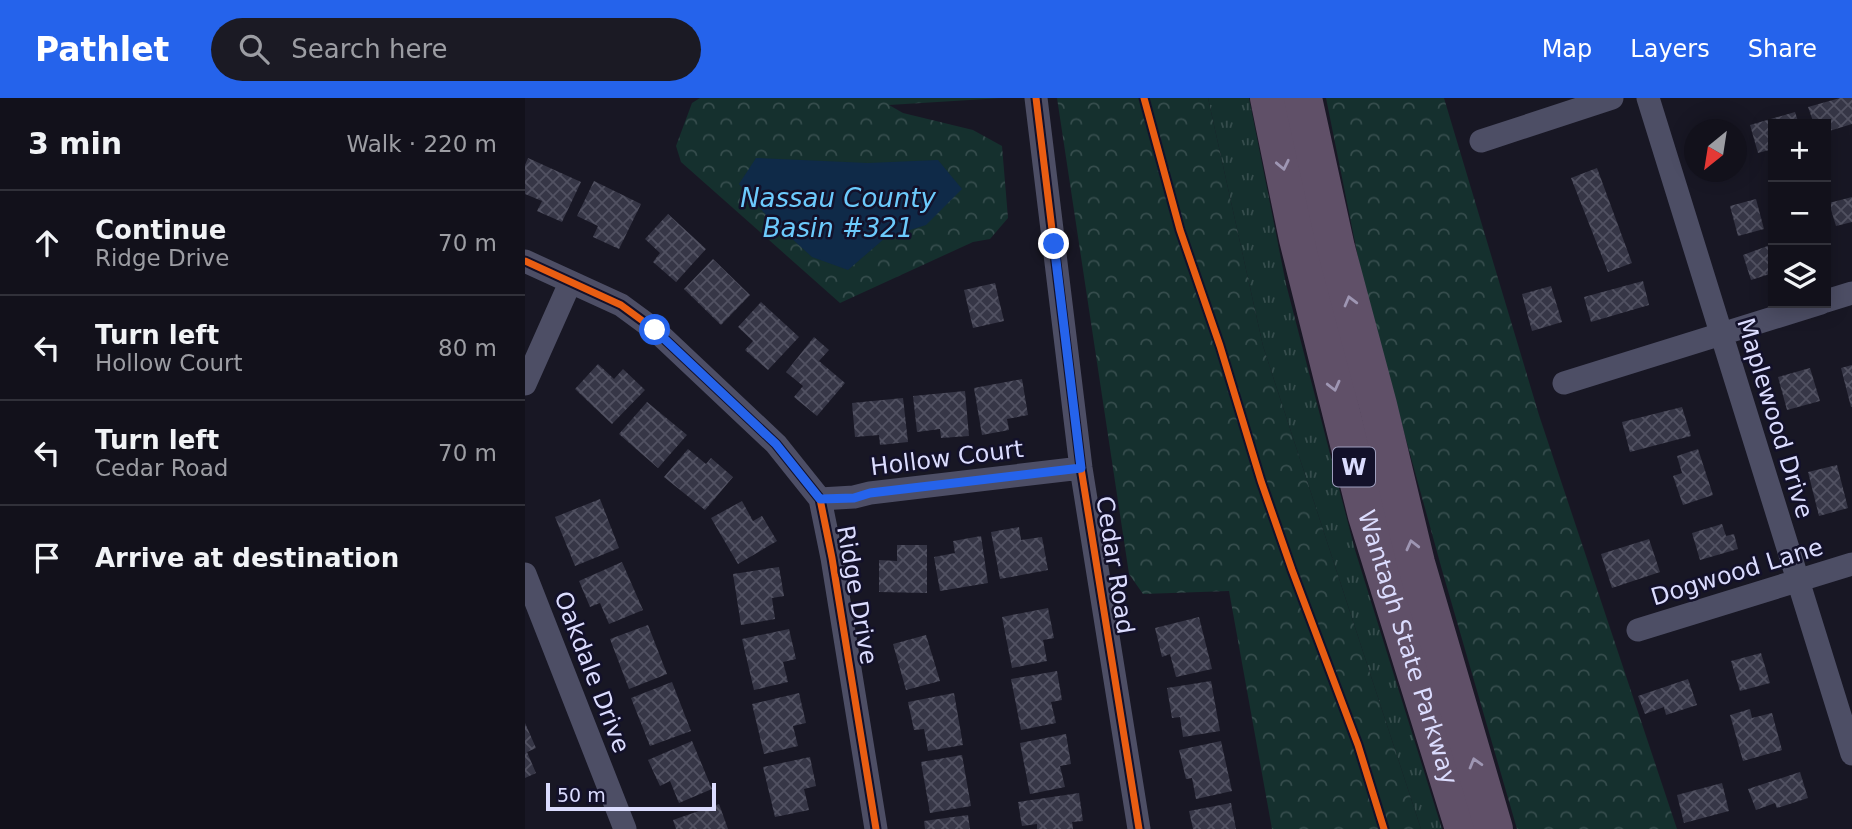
<!DOCTYPE html>
<meta charset="utf-8">
<style>
:root{--surface:#12111b;--page:#1b1a24;--text:#f1f3f6;--muted:#9c9da3;--line:#31313a;--accent:#2563eb}
body{margin:0;font-family:"DejaVu Sans",sans-serif;background:var(--page);color:var(--text)}
.controls{position:absolute;right:21px;top:21px;display:grid;overflow:hidden;border-radius:0px;box-shadow:0 4px 18px #0003}
.controls button{width:63px;height:63px;display:grid;place-items:center;padding:0;border:0;border-bottom:2px solid var(--line);background:var(--surface);color:var(--text);font:35px sans-serif}
.compass{position:absolute;left:1159px;top:21px;width:63px;height:63px;border-radius:50%;background:var(--surface);box-shadow:0 4px 18px #0003;rotate:210deg}
.scale{position:absolute;left:21px;bottom:18px;width:170px;box-sizing:border-box;padding-left:7px;border:4px solid #dbdcfe;border-top:0;font-size:19px;line-height:24px;white-space:nowrap;color:#dbdcfe;-webkit-text-stroke:5px #13112a;paint-order:stroke}
.stop{position:absolute;width:21px;height:21px;margin:-16px;border:5px solid #2563eb;border-radius:50%;background:#fff}
.stop.end{background:#2563eb;border-color:#fff;box-shadow:0 2px 7px #0008}
.list{margin:0;padding:0;list-style:none}
h2{display:flex;justify-content:space-between;align-items:center;height:91px;margin:0;padding:0 28px;font-size:30px}
h2 small{font-size:23px;font-weight:400;color:var(--muted)}
.list li{display:grid;grid-template-columns:46px 1fr auto;gap:21px;align-items:center;box-sizing:border-box;height:105px;padding:0 28px;border-top:2px solid var(--line)}
.list b{display:block;font-size:26px;white-space:nowrap}
.list p{margin:0;font-size:23px;white-space:nowrap;color:var(--muted)}
.list em{font-size:23px;font-style:normal;color:var(--muted)}
.icon{flex:none;width:38px;height:38px;fill:none;stroke:currentColor;stroke-width:2;stroke-linecap:round;stroke-linejoin:round}
.map{position:relative;flex:none;width:1327px;height:731px;overflow:hidden}
header{display:flex;align-items:center;gap:42px;box-sizing:border-box;height:98px;padding:0 35px;background:var(--accent);color:#fff}
header strong{font-size:33px}
nav{display:flex;gap:38px;margin-inline-start:auto;font-size:24px}
.search{width:490px;height:63px;background:var(--page);display:flex;align-items:center;gap:18px;box-sizing:border-box;padding:0 24px;border-radius:38px;color:var(--muted);font-size:26px}
main{display:flex}
aside{flex:1;background:var(--surface)}
.map>svg:first-child{display:block}
.grass{fill:url(#grass-tufts)}
.forest{fill:url(#forest-crowns)}
.water{fill:#0f2a48}
.building{fill:url(#building-cross-hatch)}
.lines{fill:none;stroke-linecap:round;stroke-linejoin:round}
.street{stroke:#4d4e65;stroke-width:23}
.highway{stroke:#605068;stroke-width:38}
.cycleway-casing{stroke:#13112a;stroke-width:11}
.cycleway{stroke:#e95d12;stroke-width:7}
.oneway{stroke:#9e96b3}
.route{stroke:#2563eb;stroke-width:9}
.labels{text-anchor:middle;dominant-baseline:central;stroke-width:5;stroke-linejoin:round;paint-order:stroke}
.shield{fill:#13112a;stroke:#9f9fbe;stroke-width:2}
.shield-label{font-size:23px;font-weight:bold;fill:#dbdcfe}
.street-label{font-size:24px;fill:#dbdcfe;stroke:#13112a}
.water-label{font-size:26px;font-style:italic;fill:#6ccafc;stroke:#13112a}
</style>
<header>
<strong>Pathlet</strong>
<div class="search"><svg class="icon" aria-label="search" viewBox="0 0 24 24"><circle cx="10" cy="10" r="6"/><path d="M15 15l6 6"/></svg>Search here</div>
<nav><a>Map</a><a>Layers</a><a>Share</a></nav>
</header>
<main>
<aside>
<h2>3 min<small>Walk · 220 m</small></h2>
<ul class="list">
<li><svg class="icon" aria-label="ahead" viewBox="0 0 24 24"><path d="M12 20V5M6 11l6-6 6 6"/></svg><div><b>Continue</b><p>Ridge Drive</p></div><em>70 m</em></li>
<li><svg class="icon" aria-label="left" viewBox="0 0 24 24"><path d="M17 20v-9H6M10 6l-5 5 5 5"/></svg><div><b>Turn left</b><p>Hollow Court</p></div><em>80 m</em></li>
<li><svg class="icon" aria-label="left" viewBox="0 0 24 24"><path d="M17 20v-9H6M10 6l-5 5 5 5"/></svg><div><b>Turn left</b><p>Cedar Road</p></div><em>70 m</em></li>
<li><svg class="icon" aria-label="arrive" viewBox="0 0 24 24"><path d="M6 21V4h12l-3 4 3 4H6"/></svg><div><b>Arrive at destination</b></div></li>
</ul>
</aside>
<div class="map">
<svg width="1327" height="731" viewBox="0 0 1327 731">
<defs>
<pattern id="grass-tufts" width="24" height="20" patternUnits="userSpaceOnUse" patternTransform="scale(1.75)"><rect width="24" height="20" fill="#15302e"/><path d="M3 7l-1-3M5 7V3M7 7l1-3M15 17l-1-3M17 17v-4M19 17l1-3" fill="none" stroke="#364d4d"/></pattern>
<pattern id="forest-crowns" width="20" height="18" patternUnits="userSpaceOnUse" patternTransform="scale(1.75)"><rect width="20" height="18" fill="#15302e"/><path d="M2 6a3 3 0 1 1 6 0M12 15a3 3 0 1 1 6 0" fill="none" stroke="#364d4d"/></pattern>
<pattern id="building-cross-hatch" width="8" height="8" patternUnits="userSpaceOnUse" patternTransform="scale(1.75)"><rect width="8" height="8" fill="#363646"/><path d="M0 0l8 8M0 8l8-8" fill="none" stroke="#525262"/></pattern>
</defs>
<rect width="100%" height="100%" fill="#181724"/>
<path class="grass" d="M 683,0 L 724,0 L 761,186 L 830,452 L 917,731 L 896,731 L 738,248 Z"/>
<path class="forest" d="M 175,0 L 477,0 L 364,7 L 378,15 L 448,32 L 477,48 L 483,120 L 465,141 L 448,144 L 315,205 L 156,64 L 151,48 L 167,5 Z
M 532,0 L 683,0 L 738,248 L 896,731 L 747,731 L 704,493 L 618,496 L 604,476 Z
M 801,0 L 919,0 L 1014,317 L 1152,731 L 992,731 L 917,472 L 839,189 Z"/>
<path class="water" d="M 231,60 L 343,65 L 413,62 L 437,91 L 401,127 L 360,140 L 323,172 L 287,159 L 241,117 L 214,86 Z"/>
<path class="building" d="M 1315,0 L 1327,0 L 1327,26 L 1301,34 L 1301,26 L 1289,26 L 1283,9 Z
M 1270,14 L 1274,26 L 1248,26 L 1248,51 L 1233,55 L 1225,27 Z
M 3,60 L 56,84 L 37,124 L 12,113 L 17,103 L 0,96 L 0,67 Z
M 1072,70 L 1107,165 L 1083,174 L 1046,80 Z
M 69,83 L 116,106 L 94,151 L 68,139 L 73,128 L 52,118 Z
M 1327,99 L 1327,124 L 1311,128 L 1304,105 Z
M 1231,101 L 1239,131 L 1213,138 L 1205,108 Z
M 143,116 L 181,151 L 151,184 L 128,164 L 135,155 L 120,141 Z
M 1248,146 L 1248,175 L 1226,182 L 1218,157 Z
M 188,161 L 225,197 L 196,227 L 159,191 Z
M 1118,183 L 1124,207 L 1066,224 L 1059,199 Z
M 470,185 L 479,223 L 448,230 L 439,192 Z
M 1026,188 L 1037,224 L 1007,233 L 997,196 Z
M 236,204 L 274,239 L 243,272 L 220,252 L 228,243 L 213,229 Z
M 289,239 L 304,252 L 294,263 L 320,285 L 292,318 L 269,299 L 278,288 L 261,274 Z
M 73,266 L 89,281 L 98,271 L 120,292 L 87,326 L 50,291 Z
M 1327,267 L 1327,309 L 1326,309 L 1316,270 Z
M 1285,270 L 1295,303 L 1262,312 L 1253,279 Z
M 497,281 L 503,317 L 482,321 L 484,332 L 457,337 L 449,290 Z
M 440,293 L 444,338 L 416,340 L 415,331 L 392,334 L 388,298 Z
M 378,300 L 383,344 L 355,347 L 354,337 L 330,339 L 327,305 Z
M 122,304 L 162,337 L 133,370 L 94,336 Z
M 1157,309 L 1166,338 L 1105,354 L 1097,324 Z
M 163,351 L 181,366 L 186,360 L 208,379 L 180,412 L 139,379 Z
M 1173,351 L 1188,397 L 1158,407 L 1148,378 L 1157,375 L 1152,358 Z
M 1312,367 L 1323,410 L 1294,418 L 1283,374 Z
M 75,401 L 94,450 L 50,468 L 30,419 Z
M 217,403 L 228,423 L 237,418 L 252,443 L 213,466 L 186,420 Z
M 1197,426 L 1201,438 L 1209,436 L 1213,451 L 1175,462 L 1167,435 Z
M 494,429 L 496,442 L 517,439 L 523,472 L 475,481 L 466,434 Z
M 456,438 L 463,485 L 415,493 L 409,459 L 430,455 L 428,443 Z
M 1124,441 L 1135,474 L 1087,490 L 1076,456 Z
M 372,447 L 402,447 L 402,495 L 354,494 L 354,462 L 372,463 Z
M 97,464 L 118,512 L 84,526 L 75,505 L 65,509 L 54,483 Z
M 254,469 L 259,498 L 247,500 L 250,521 L 216,527 L 208,476 Z
M 523,510 L 529,540 L 518,542 L 522,563 L 487,570 L 477,519 Z
M 674,519 L 687,571 L 651,579 L 645,556 L 637,559 L 630,530 Z
M 123,527 L 142,576 L 104,591 L 85,541 Z
M 264,531 L 271,561 L 258,564 L 263,584 L 229,592 L 217,541 Z
M 401,537 L 415,583 L 381,592 L 368,546 Z
M 1236,555 L 1245,585 L 1215,593 L 1206,563 Z
M 532,573 L 537,602 L 526,604 L 531,625 L 496,632 L 486,581 Z
M 1163,581 L 1172,607 L 1141,617 L 1139,609 L 1120,616 L 1113,598 Z
M 686,583 L 695,633 L 658,639 L 655,619 L 647,620 L 642,590 Z
M 147,584 L 166,633 L 125,648 L 106,600 Z
M 274,595 L 281,625 L 268,628 L 273,648 L 239,656 L 227,606 Z
M 429,595 L 438,647 L 403,653 L 399,631 L 389,632 L 383,604 Z
M 1225,611 L 1227,620 L 1247,615 L 1257,652 L 1218,663 L 1205,617 Z
M 0,625 L 11,650 L 2,654 L 11,675 L 0,680 Z
M 541,636 L 546,666 L 535,668 L 540,689 L 505,696 L 495,645 Z
M 167,643 L 187,691 L 154,705 L 145,683 L 135,688 L 123,662 Z
M 696,643 L 707,693 L 671,701 L 667,680 L 661,681 L 654,652 Z
M 437,657 L 446,708 L 405,715 L 396,664 Z
M 285,659 L 291,688 L 279,691 L 284,712 L 250,719 L 238,669 Z
M 1275,674 L 1283,700 L 1252,710 L 1250,705 L 1231,712 L 1223,691 Z
M 1197,685 L 1204,713 L 1159,725 L 1152,697 Z
M 554,695 L 558,723 L 547,724 L 548,731 L 512,731 L 512,726 L 497,728 L 493,704 Z
M 706,705 L 711,731 L 668,731 L 664,713 Z
M 194,706 L 203,731 L 151,731 L 148,722 Z
M 443,717 L 445,731 L 400,731 L 399,723 Z"/>
<g class="lines">
<path class="street" d="M 511,0 L 556,370 L 614,731
M 1123,0 L 1327,656
M 956,43 L 1087,0
M 0,163 L 96,207 L 130,232 L 251,346 L 295,401 L 307,460 L 351,731
M 1301,203 L 1327,195
M 1039,285 L 1296,205
M 0,286 L 45,185
M 295,401 L 329,399 L 345,395 L 556,370
M 0,476 L 100,731
M 1113,532 L 1327,466"/>
<g class="highway">
<path id="s1" d="M 744,0 L 773,141 L 842,418 L 939,731"/>
<path d="M 778,0 L 811,150 L 853,307 L 891,465 L 969,731"/>
</g>
<g class="cycleway-casing">
<path id="cycleway" d="M 511,0 L 556,370 L 614,731
M 619,0 L 655,132 L 695,248 L 736,383 L 767,472 L 833,647 L 859,731
M 0,163 L 96,207 L 130,232 L 251,346 L 295,401 L 307,460 L 351,731"/>
</g>
<use href="#cycleway" class="cycleway"/>
</g>
<defs><path id="oneway-chevron" d="M-2-3.5L2.5 0L-2 3.5" fill="none" stroke-width="1.6" stroke-linecap="round" stroke-linejoin="round" transform="scale(1.75)"/></defs>
<g class="oneway">
<use href="#oneway-chevron" transform="translate(758 67) rotate(78)"/>
<use href="#oneway-chevron" transform="translate(825 203) rotate(-105)"/>
<use href="#oneway-chevron" transform="translate(809 288) rotate(76)"/>
<use href="#oneway-chevron" transform="translate(887 447) rotate(-104)"/>
<use href="#oneway-chevron" transform="translate(950 665) rotate(-106)"/>
</g>
<g class="lines">
<path class="route" d="M 130,232 L 251,346 L 295,401 L 329,400 L 345,395 L 556,370 L 529,146"/>
</g>
<g class="labels">
<rect class="shield" x="808" y="349.5" width="42" height="39" rx="5"/>
<g class="shield-label">
<text x="829" y="369">W</text>
</g>
<g class="street-label">
<text transform="translate(1250 320) rotate(73)">Maplewood Drive</text>
<text transform="translate(422 360) rotate(-7)">Hollow Court</text>
<text transform="translate(590 467) rotate(81)">Cedar Road</text>
<text transform="translate(1212 474) rotate(-17)">Dogwood Lane</text>
<text transform="translate(332 497) rotate(80)">Ridge Drive</text>
<text stroke="none"><textPath href="#s1" startOffset="567">Wantagh State Parkway</textPath></text>
<text transform="translate(67 574) rotate(69)">Oakdale Drive</text>
</g>
<g class="water-label">
<text x="313" y="100">Nassau County<tspan x="313" dy="30">Basin #321</tspan></text>
</g>
</g>
</svg>
<div class="controls">
<button>+</button>
<button>−</button>
<button><svg class="icon" aria-label="layers" viewBox="0 0 24 24"><path d="M12 4l9 5-9 5-9-5zM3 14l9 5 9-5"/></svg></button>
</div>
<svg class="compass" viewBox="-18 -18 36 36"><path d="M0-13l5 13h-10z" fill="#e53935"/><path d="M0 13l5-13h-10z" fill="#9c9da3"/></svg>
<div class="scale">50 m</div>
<div class="stop" style="left:130px;top:232px"></div>
<div class="stop end" style="left:529px;top:146px"></div>
</div>
</main>
